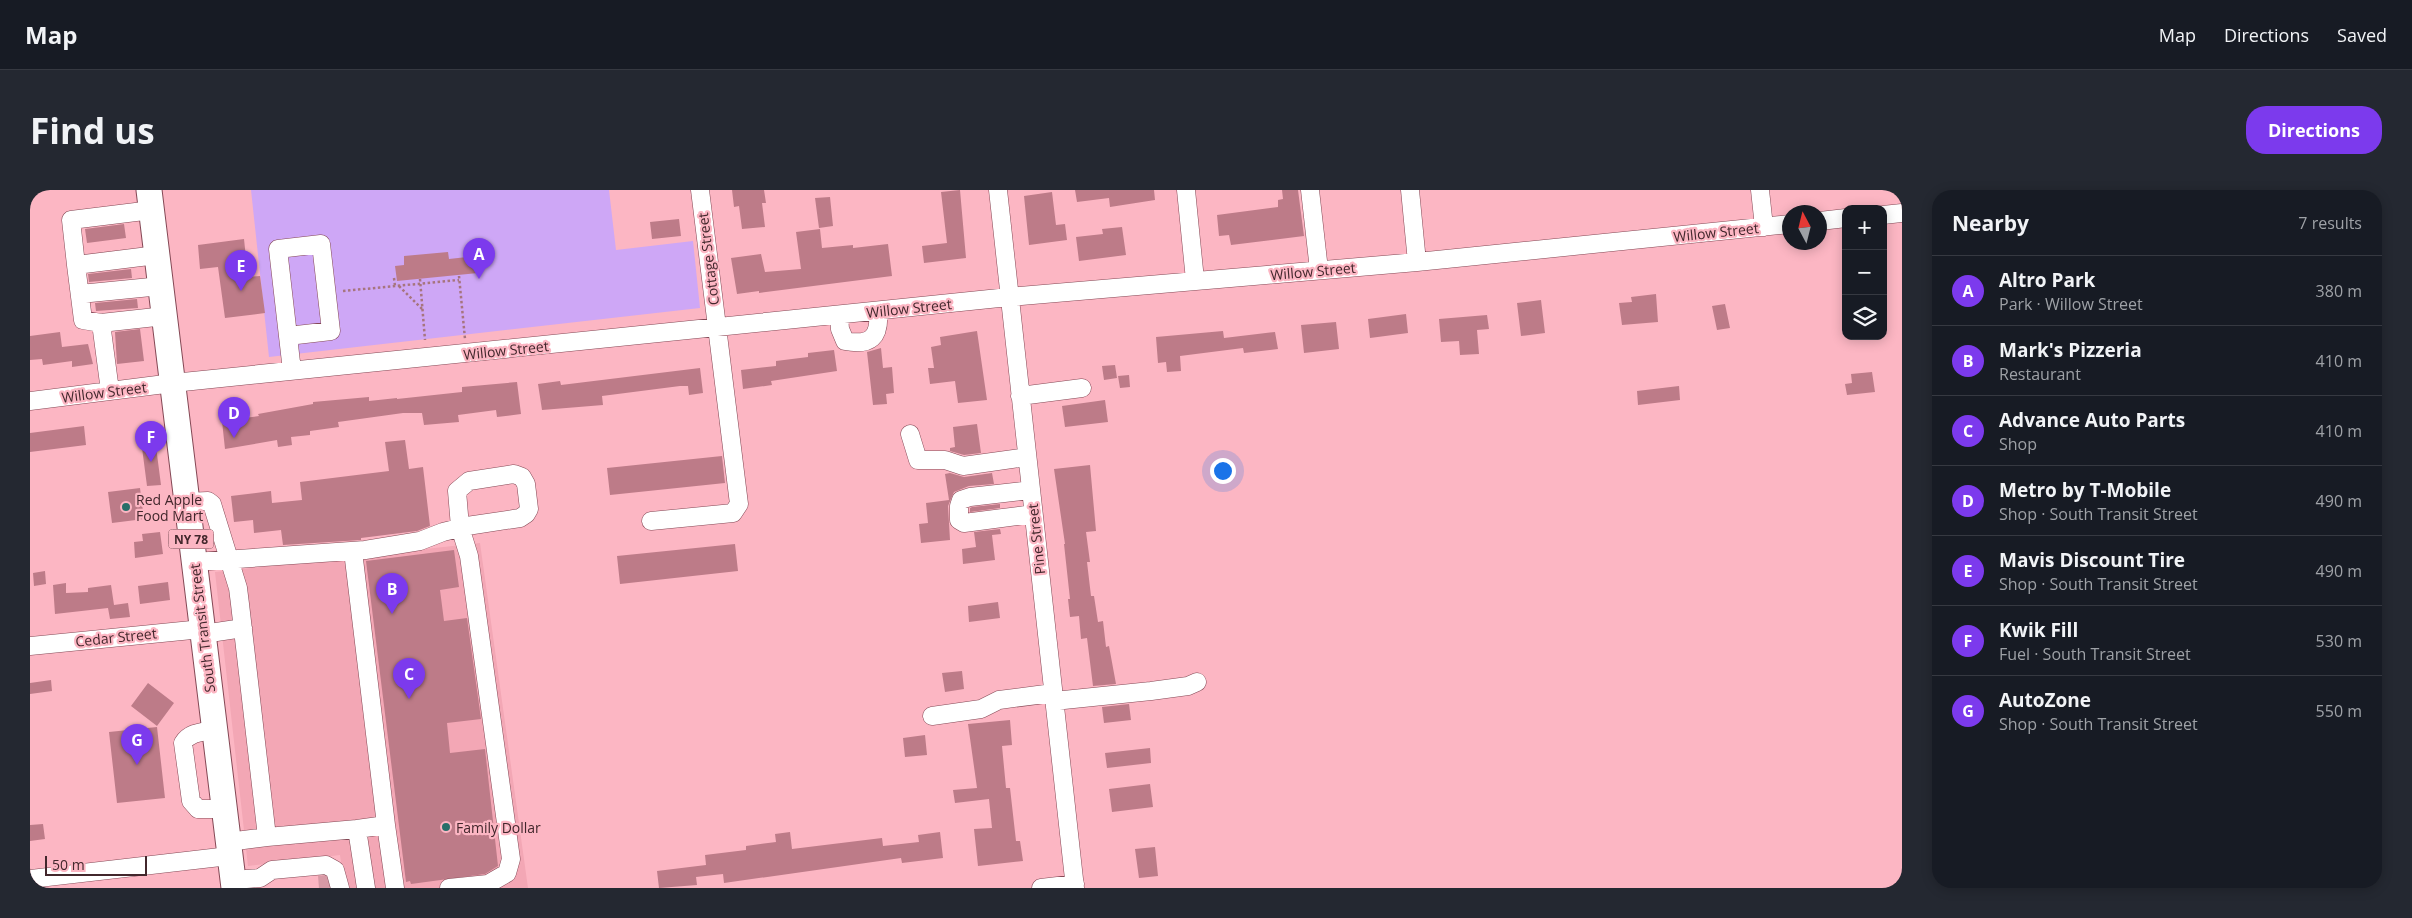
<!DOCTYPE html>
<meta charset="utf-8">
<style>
:root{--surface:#171b24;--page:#242831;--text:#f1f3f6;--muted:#9ea1a6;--line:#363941;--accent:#7c3aed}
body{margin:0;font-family:"Open Sans",sans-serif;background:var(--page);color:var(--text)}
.controls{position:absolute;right:15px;top:15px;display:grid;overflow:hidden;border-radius:10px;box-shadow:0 2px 12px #0003}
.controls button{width:45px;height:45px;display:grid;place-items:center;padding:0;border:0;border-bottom:1px solid var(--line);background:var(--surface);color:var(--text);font:25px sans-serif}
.compass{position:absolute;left:1752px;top:15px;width:45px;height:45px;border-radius:50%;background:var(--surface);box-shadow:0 2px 12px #0003;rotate:353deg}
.scale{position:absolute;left:15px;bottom:12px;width:102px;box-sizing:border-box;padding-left:5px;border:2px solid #42272c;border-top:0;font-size:14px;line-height:18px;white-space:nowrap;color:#42272c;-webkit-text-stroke:4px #fcb6c3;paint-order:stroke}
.you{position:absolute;left:1192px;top:280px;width:18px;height:18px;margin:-12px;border:4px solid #fff;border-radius:50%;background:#1a73e8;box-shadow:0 0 0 8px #1a73e833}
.badge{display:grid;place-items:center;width:32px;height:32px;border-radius:50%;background:var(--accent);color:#fff;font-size:16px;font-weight:700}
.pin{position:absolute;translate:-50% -41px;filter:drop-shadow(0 1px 2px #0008)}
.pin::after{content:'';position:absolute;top:26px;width:18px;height:15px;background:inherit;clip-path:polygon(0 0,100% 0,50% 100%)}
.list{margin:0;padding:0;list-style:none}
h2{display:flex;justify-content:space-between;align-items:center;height:65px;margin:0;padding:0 20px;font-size:21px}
h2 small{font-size:16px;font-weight:400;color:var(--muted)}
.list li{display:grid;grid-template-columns:32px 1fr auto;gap:15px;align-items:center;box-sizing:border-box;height:70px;padding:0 20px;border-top:1px solid var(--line)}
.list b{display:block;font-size:19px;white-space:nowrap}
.list p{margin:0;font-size:16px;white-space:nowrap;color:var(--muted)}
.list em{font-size:16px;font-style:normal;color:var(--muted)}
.icon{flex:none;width:28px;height:28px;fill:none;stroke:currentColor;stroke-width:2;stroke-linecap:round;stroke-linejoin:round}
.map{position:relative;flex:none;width:1872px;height:698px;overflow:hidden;border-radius:20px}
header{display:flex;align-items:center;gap:30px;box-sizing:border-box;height:70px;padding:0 25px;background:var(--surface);border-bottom:1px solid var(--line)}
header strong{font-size:24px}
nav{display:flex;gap:28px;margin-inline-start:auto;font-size:18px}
.intro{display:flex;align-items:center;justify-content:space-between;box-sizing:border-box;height:120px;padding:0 30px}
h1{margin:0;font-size:35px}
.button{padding:12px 22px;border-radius:20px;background:var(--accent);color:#fff;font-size:18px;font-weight:700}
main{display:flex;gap:30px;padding:0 30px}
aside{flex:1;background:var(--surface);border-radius:20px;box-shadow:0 2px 12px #0003}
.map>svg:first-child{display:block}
.built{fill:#f3a7b5}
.green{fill:#cea7f6}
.building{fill:#bd7b88}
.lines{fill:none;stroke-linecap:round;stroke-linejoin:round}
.minor-tunnel{stroke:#d799a5;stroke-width:18;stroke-dasharray:18 9;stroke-linecap:butt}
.minor-casing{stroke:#844855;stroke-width:19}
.highway-casing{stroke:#844855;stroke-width:27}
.path{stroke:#a7757e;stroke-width:2.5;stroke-dasharray:2.5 2.5;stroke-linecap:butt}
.minor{stroke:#fff;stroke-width:18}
.highway{stroke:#fff;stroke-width:25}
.poi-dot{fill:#276f69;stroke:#fcb6c3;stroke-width:2}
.labels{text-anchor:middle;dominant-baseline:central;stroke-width:4.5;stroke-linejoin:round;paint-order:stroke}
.shield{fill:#fcb6c3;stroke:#7a5259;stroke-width:1}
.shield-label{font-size:12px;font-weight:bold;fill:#42272c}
.street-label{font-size:14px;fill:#42272c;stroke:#fcb6c3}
.poi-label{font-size:14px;fill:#42272c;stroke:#fcb6c3;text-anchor:start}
</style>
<header>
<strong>Map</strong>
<nav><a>Map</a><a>Directions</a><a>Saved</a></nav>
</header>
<div class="intro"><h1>Find us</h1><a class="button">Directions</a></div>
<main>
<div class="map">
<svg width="1872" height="698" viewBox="0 0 1872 698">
<rect width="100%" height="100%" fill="#fcb6c3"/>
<path class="built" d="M 450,353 L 498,698 L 315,698 L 310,665 L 218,676 L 185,382 Z"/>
<path class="green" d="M 221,0 L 579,0 L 586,60 L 663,51 L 670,118 L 239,167 Z"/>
<path class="building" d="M 702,0 L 734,0 L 736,13 L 732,13 L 735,37 L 712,39 L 709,16 L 704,17 Z
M 930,0 L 936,68 L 894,73 L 892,56 L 917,53 L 911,2 Z
M 1045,0 L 1124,0 L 1125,10 L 1080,17 L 1079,8 L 1047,12 Z
M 1252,0 L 1268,0 L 1274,46 L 1201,55 L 1199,45 L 1189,46 L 1187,25 L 1248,17 L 1248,10 L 1253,9 Z
M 1022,2 L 1026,35 L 1035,34 L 1037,50 L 999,55 L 994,6 Z
M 800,7 L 803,36 L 789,38 L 785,8 Z
M 649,29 L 651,46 L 622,49 L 620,32 Z
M 94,34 L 96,48 L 57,53 L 55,39 Z
M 1092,37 L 1096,65 L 1049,71 L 1046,47 L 1073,44 L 1072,39 Z
M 790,39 L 792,58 L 823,55 L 823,58 L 858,54 L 862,86 L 729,103 L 729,101 L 707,104 L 701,68 L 731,64 L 735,82 L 771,79 L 766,42 Z
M 214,49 L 218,87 L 230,86 L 235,123 L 195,128 L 188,77 L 170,79 L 168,55 Z
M 418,62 L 419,69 L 446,66 L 448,83 L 367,91 L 365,76 L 374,75 L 374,66 Z
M 101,79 L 102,88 L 59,92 L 58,84 Z
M 1626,104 L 1628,132 L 1592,135 L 1589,113 L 1602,112 L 1601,107 Z
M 107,109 L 108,118 L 66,121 L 65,113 Z
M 1511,110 L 1515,143 L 1491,146 L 1487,113 Z
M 1695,114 L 1700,138 L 1687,140 L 1682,116 Z
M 1376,124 L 1378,143 L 1340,148 L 1338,129 Z
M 1457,125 L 1459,139 L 1447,140 L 1449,164 L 1430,165 L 1429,151 L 1411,152 L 1409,129 Z
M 1306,132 L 1309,159 L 1274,163 L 1271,135 Z
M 110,139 L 114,171 L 87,174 L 85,142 Z
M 947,141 L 957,210 L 928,213 L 925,191 L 900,194 L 898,178 L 904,178 L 901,157 L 911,155 L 910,147 Z
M 1193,141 L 1194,148 L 1245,142 L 1248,159 L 1214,163 L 1213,158 L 1150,166 L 1151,181 L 1137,182 L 1136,172 L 1128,173 L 1126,147 Z
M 30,142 L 32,157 L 58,154 L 63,174 L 42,177 L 42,171 L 13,175 L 12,169 L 0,170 L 0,146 Z
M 851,158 L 853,178 L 862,177 L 864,203 L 856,204 L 857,214 L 843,215 L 837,162 Z
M 804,160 L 807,181 L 741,191 L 742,195 L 713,199 L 711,180 L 746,176 L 746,171 L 778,167 L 778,163 Z
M 1085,175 L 1087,188 L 1074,190 L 1072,176 Z
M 670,178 L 673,203 L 659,205 L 658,196 L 650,196 L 572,206 L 573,215 L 512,220 L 508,194 L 530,191 L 531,195 Z
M 1842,182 L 1845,202 L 1817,205 L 1815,194 L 1822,193 L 1821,184 Z
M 1099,185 L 1100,197 L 1090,198 L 1088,186 Z
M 487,192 L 491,224 L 467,227 L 466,220 L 428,225 L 429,232 L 394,235 L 392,223 L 373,223 L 308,232 L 309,237 L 280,241 L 280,245 L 261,247 L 262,255 L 248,257 L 247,250 L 195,259 L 192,231 L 229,226 L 228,224 L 283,214 L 283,212 L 339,207 L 339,211 L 367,208 L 367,209 L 432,202 L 432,197 Z
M 1649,196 L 1650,210 L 1608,215 L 1607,201 Z
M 1075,210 L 1078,232 L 1035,237 L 1032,216 Z
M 947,234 L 951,263 L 934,265 L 920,261 L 920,258 L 925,257 L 923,237 Z
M 54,236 L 56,255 L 0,262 L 0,243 Z
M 125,249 L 131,295 L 117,296 L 111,250 Z
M 375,250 L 379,279 L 393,277 L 400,336 L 387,341 L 331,348 L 331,350 L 253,355 L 251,340 L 224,343 L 223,330 L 204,332 L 201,306 L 241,301 L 242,313 L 272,310 L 270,292 L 359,281 L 355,252 Z
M 692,266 L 695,293 L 580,305 L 577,278 Z
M 1060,275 L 1066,341 L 1056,342 L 1060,372 L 1057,372 L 1061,406 L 1064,406 L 1068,432 L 1073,431 L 1076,457 L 1079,456 L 1086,494 L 1063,496 L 1057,448 L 1051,449 L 1049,426 L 1040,427 L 1038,409 L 1040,409 L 1034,354 L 1035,354 L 1024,279 Z
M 920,283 L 934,287 L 962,283 L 964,294 L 939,296 L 924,302 L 918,316 L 920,350 L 891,353 L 889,334 L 898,333 L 896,313 L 919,310 L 915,284 Z
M 110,298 L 114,329 L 82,333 L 78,302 Z
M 970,314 L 970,318 L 940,322 L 940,318 L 942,317 Z
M 970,339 L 971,344 L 962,345 L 965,370 L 933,374 L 932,359 L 946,357 L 944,342 Z
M 130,342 L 133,364 L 105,368 L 104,352 L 113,351 L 112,344 Z
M 705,354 L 708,381 L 590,394 L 587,366 Z
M 424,360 L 429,397 L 410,400 L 414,431 L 437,428 L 451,529 L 417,533 L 420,563 L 455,559 L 468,676 L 455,684 L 381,694 L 380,691 L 376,692 L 336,371 Z
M 15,381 L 16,394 L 4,396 L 3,383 Z
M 138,392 L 140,410 L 110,414 L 108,396 Z
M 36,393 L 36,403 L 58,402 L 58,398 L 81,395 L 84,415 L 98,413 L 100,427 L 80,429 L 78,418 L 25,424 L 23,395 Z
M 968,412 L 970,428 L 939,432 L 938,416 Z
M 932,481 L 934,499 L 915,502 L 912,483 Z
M 21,490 L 22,501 L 0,504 L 0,493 Z
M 118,493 L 144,513 L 127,536 L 101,516 Z
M 1099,514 L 1101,530 L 1074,533 L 1072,517 Z
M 980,530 L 982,555 L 972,556 L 976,598 L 980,598 L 986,651 L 990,651 L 993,671 L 948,676 L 944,639 L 962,638 L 959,609 L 925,613 L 923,600 L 947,598 L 938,534 Z
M 127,537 L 135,608 L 87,613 L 79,542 Z
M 895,545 L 897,565 L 875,567 L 873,548 Z
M 1120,558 L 1121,573 L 1077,578 L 1075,563 Z
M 1120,594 L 1123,617 L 1082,622 L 1079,599 Z
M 13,634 L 15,649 L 0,651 L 0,635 Z
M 760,642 L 762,659 L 852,648 L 853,656 L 889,652 L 888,645 L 910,642 L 913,668 L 872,673 L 871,668 L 694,693 L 693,684 L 666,687 L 667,695 L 629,698 L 627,681 L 676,675 L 675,665 L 716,660 L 716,656 L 746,652 L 745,644 Z
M 1125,657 L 1128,686 L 1109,688 L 1105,659 Z"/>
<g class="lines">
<path class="minor-tunnel" d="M 297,685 L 298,698"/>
<g class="minor-casing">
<path id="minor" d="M 968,0 L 1045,698
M 1156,0 L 1165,90
M 1280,0 L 1289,80
M 1380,0 L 1387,72
M 1730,0 L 1734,37
M 1853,25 L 1872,23
M 1790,31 L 1816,28
M 127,65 L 46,75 L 53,130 L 71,133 L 135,126
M 46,75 L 41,30 L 122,20
M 50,104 L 131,96
M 809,126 L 810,139 L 815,151 C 841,156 850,147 848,122
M 71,133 L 80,201
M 258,146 L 301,141 L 291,54 L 248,59 L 262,181
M 990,206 L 1052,198
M 0,211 L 143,193 L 979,107 L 1387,72 L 1760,34
M 880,244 L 888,270 L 915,270 L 933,276 L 997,267
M 1001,300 L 940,307 L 931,310 L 929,316 L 929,330 L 934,333 L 1003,324
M 157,312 L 178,311 L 182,314 L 208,398 L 210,414 L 237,647 L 198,652
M 621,331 L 703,323 L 709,314 L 670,0
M 323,361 L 356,635 L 327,639
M 164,372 L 335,360 L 390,351 L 413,342 L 437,336 L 490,328 L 496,324 L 499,319 L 496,294 L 492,287 L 484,284 L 439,291 L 427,301 L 430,337 L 439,366 L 481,669 L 477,683 L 458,694 L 419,698
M 173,444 L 213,438
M 0,456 L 172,439
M 1024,511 L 1121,501 L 1158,496 L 1167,492
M 902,526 L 951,519 L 969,510 L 1023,503
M 184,540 C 172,542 160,542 153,553 L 161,611 L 168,619 L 194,619
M 356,635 L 365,698
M 237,647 L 327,639 L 336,698
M 0,689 L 199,666
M 203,690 L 230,688 L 242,680 L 296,675 L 305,680 L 310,698
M 1011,698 L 1045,694"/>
</g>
<g class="highway-casing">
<path id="highway" d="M 119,0 L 204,698"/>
</g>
<path class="path" d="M 429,86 L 435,149
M 364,88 L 365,96
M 390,89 L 395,150
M 369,96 L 392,119
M 313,101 L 429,90"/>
<use href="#minor" class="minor"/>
<use href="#highway" class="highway"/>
</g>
<g class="poi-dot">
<circle cx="96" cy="317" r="5"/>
<circle cx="416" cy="637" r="5"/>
</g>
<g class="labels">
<rect class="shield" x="138.5" y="339.5" width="45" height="19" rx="4"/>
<g class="shield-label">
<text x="161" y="349">NY 78</text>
</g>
<g class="street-label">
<text transform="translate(1686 42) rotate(-6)">Willow Street</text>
<text transform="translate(678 69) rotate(-97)">Cottage Street</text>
<text transform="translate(1283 81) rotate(-5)">Willow Street</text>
<text transform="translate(879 118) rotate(-6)">Willow Street</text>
<text transform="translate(476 160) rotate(-6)">Willow Street</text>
<text transform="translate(74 202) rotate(-7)">Willow Street</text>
<text transform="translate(1006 349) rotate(-96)">Pine Street</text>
<text transform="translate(172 438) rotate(-97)">South Transit Street</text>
<text transform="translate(86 447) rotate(-6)">Cedar Street</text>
</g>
<g class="poi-label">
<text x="106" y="309">Red Apple<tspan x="106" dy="16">Food Mart</tspan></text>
<text x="426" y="637">Family Dollar</text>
</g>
</g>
</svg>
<div class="controls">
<button>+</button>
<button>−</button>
<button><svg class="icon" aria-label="layers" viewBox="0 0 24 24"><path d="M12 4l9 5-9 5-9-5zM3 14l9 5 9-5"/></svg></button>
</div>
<svg class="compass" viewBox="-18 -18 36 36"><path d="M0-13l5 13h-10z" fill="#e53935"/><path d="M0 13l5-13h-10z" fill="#9ea1a6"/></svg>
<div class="scale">50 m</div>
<div class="you"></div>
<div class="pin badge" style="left:449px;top:89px">A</div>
<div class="pin badge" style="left:362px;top:424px">B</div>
<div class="pin badge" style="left:379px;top:509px">C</div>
<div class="pin badge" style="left:204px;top:248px">D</div>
<div class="pin badge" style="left:211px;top:101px">E</div>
<div class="pin badge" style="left:121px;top:272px">F</div>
<div class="pin badge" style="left:107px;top:575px">G</div>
</div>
<aside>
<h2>Nearby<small>7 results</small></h2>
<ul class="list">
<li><span class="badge">A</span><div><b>Altro Park</b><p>Park · Willow Street</p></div><em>380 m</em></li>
<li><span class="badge">B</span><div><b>Mark's Pizzeria</b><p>Restaurant</p></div><em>410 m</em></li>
<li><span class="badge">C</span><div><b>Advance Auto Parts</b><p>Shop</p></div><em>410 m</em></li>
<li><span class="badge">D</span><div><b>Metro by T-Mobile</b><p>Shop · South Transit Street</p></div><em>490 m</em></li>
<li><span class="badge">E</span><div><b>Mavis Discount Tire</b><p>Shop · South Transit Street</p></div><em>490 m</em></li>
<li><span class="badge">F</span><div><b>Kwik Fill</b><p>Fuel · South Transit Street</p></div><em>530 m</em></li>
<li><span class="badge">G</span><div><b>AutoZone</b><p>Shop · South Transit Street</p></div><em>550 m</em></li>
</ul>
</aside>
</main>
